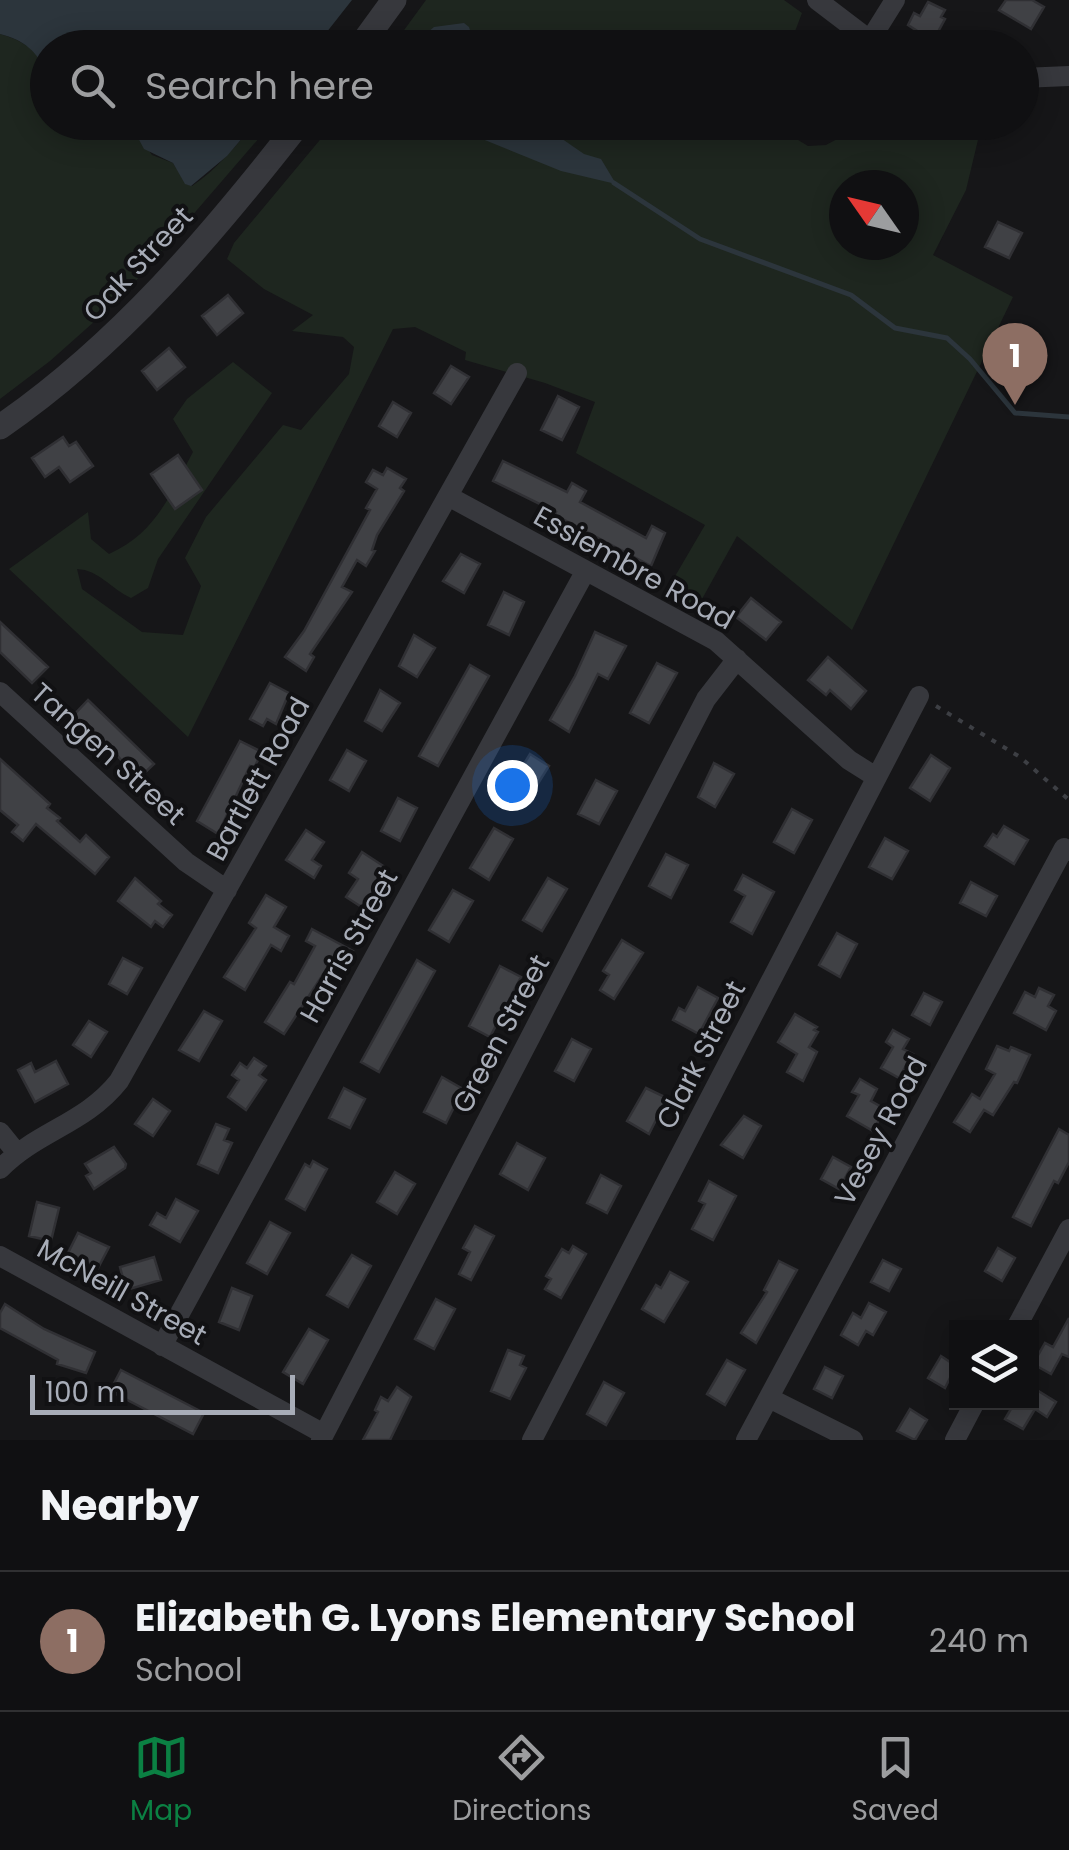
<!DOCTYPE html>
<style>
:root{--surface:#101012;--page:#1e1e20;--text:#f1f3f6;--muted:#9c9d9f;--line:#303032;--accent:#0b8043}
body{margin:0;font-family:Poppins,sans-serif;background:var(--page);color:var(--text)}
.controls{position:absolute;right:30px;bottom:30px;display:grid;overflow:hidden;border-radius:0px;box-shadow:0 5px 25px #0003}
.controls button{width:90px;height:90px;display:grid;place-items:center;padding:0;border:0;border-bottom:2px solid var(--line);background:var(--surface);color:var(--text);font:50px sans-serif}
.compass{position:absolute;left:829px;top:170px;width:90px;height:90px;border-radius:50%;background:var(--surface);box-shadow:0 5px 25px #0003;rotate:304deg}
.scale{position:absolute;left:30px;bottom:25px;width:265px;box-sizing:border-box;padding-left:10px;border:5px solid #a8adb8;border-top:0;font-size:28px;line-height:35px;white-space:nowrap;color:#a8adb8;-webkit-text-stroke:8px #111113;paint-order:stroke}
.you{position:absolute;left:512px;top:785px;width:35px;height:35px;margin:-25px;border:8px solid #fff;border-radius:50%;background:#1a73e8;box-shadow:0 0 0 15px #1a73e833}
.badge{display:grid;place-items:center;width:65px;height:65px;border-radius:50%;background:var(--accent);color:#fff;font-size:32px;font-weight:700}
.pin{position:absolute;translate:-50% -82px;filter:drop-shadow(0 2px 5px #0008)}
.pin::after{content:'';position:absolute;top:52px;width:35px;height:30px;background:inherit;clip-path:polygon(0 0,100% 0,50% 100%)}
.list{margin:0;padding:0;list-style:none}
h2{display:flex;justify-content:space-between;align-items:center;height:130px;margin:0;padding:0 40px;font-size:42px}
h2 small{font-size:32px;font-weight:400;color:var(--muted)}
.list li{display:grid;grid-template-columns:65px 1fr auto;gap:30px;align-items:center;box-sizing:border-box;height:140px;padding:0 40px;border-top:2px solid var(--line)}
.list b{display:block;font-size:38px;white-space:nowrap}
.list p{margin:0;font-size:32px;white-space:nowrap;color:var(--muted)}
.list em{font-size:32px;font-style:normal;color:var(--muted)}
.icon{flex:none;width:55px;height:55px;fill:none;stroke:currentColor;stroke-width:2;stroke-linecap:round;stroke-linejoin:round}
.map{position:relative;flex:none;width:1069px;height:1440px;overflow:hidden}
.search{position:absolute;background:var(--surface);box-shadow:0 5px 25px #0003;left:30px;right:30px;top:30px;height:110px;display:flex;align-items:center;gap:25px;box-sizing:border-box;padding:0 35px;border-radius:55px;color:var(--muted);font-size:38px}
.sheet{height:270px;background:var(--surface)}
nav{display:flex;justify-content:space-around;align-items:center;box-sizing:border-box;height:140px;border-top:2px solid var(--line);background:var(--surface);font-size:28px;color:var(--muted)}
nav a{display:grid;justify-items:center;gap:5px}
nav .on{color:var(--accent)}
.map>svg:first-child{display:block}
.green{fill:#1e261f;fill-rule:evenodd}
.water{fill:#2c353c}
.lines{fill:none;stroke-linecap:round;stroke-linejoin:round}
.stream{stroke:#2c353c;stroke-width:5}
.building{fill:#404145;stroke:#303034;stroke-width:2.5}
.path{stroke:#3d3f44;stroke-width:4;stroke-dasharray:5 8;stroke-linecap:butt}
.minor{stroke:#37383d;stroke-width:20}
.tertiary{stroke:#37383d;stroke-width:25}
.labels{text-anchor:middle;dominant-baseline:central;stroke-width:8;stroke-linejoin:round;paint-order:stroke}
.street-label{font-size:28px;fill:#a8adb8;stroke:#111113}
</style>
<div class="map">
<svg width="1069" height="1440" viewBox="0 0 1069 1440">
<rect width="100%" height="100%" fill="#161618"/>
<path class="green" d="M 426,0 L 784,0 L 802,13 L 789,47 L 391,48 Z
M 0,34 C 51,48 48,78 48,122 L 130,123 L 152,155 L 173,163 L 186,184 L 192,186 C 217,170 236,145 255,123 L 272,123 L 122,297 L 50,361 L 0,399 Z
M 334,123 L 778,123 L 780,129 L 808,146 L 826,145 L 867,123 L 982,123 L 966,190 L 933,255 L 1013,297 L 852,630 L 737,536 L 697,608 L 667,590 L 705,525 L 576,453 L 595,402 L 545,383 L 465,360 L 466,352 L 415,327 L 393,329 L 188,737 L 9,569 L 88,512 L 91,539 L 109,554 C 156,533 170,495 193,452 L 173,419 L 187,399 L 233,362 L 272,393 L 158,559 L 148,588 L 131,598 C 110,588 99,570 77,569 L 82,589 L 142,632 L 183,635 L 201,586 L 185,558 L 206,517 L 283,425 L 301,430 L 349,374 L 354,347 L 343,337 L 292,331 L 313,315 L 264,289 L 227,259 L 234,243 ZM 844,185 L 904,185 L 904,245 L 844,245 Z"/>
<path class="water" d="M 0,0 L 352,0 L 315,47 L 48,48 L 47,74 C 37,51 24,40 0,34 Z
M 464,23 L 469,27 L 475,47 L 410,47 L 434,27 Z
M 130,123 L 255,123 L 227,156 L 191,186 L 185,184 L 173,163 L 144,149 Z
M 443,123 L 539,123 L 584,154 L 601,159 L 616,184 L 561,171 Z"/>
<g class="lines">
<path class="stream" d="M 614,183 L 700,239 L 851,295 L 895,328 L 947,338 L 970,359 L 1015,413 L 1069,417"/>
</g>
<path class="building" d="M 1006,0 L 1032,0 L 1044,7 L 1031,29 L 999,10 Z
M 928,2 L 945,10 L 941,17 L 945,19 L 933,41 L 908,25 L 914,13 L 920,16 Z
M 998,222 L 1022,233 L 1009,258 L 985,247 Z
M 228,295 L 243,313 L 217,335 L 202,316 Z
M 169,348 L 185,367 L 157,390 L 142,371 Z
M 451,366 L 469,377 L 451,404 L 434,393 Z
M 558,396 L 579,407 L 562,440 L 541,430 Z
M 393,402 L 411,413 L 397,437 L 379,426 Z
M 63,437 L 69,446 L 76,442 L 93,466 L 70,482 L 59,467 L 45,477 L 32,458 Z
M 178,455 L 202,490 L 175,509 L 151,474 Z
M 503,461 L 567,492 L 572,483 L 586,491 L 580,502 L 646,538 L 652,526 L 665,533 L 651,566 L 555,515 L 556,512 L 493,481 Z
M 387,468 L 406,479 L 400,488 L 404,491 L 377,535 L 372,550 L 375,551 L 366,566 L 357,560 L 342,587 L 352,592 L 310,654 L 314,657 L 306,671 L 285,657 L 304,631 L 370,510 L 366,508 L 377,489 L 366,482 L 373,470 L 383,475 Z
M 461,554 L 480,564 L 464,593 L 443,581 Z
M 504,592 L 524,602 L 509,635 L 488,625 Z
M 751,598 L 781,622 L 766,640 L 736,617 Z
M 0,622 L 48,667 L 32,683 L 0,652 Z
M 595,632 L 626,646 L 608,679 L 598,674 L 569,732 L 550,720 L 575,676 Z
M 414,635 L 435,648 L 417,677 L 399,666 Z
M 828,657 L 866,691 L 851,709 L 830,690 L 826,695 L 808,680 Z
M 657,663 L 677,673 L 649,723 L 630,713 Z
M 470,665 L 489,676 L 438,766 L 419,756 Z
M 270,683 L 289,693 L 276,724 L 267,719 L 263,726 L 250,719 Z
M 380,690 L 400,703 L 382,731 L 365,721 Z
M 88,700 L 154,764 L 138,779 L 114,752 L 86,726 L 83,729 L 71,718 Z
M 240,741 L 262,752 L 254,768 L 250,766 L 218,834 L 197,821 Z
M 347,750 L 366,761 L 349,791 L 330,780 Z
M 530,754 L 549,766 L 524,806 L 505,795 Z
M 931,755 L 950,768 L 930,801 L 910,788 Z
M 0,759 L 50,804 L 47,808 L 60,818 L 57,821 L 80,842 L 86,835 L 109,857 L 95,874 L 36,824 L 23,841 L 12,832 L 18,825 L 0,810 Z
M 714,763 L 734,774 L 715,807 L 698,797 Z
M 596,780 L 617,791 L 599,824 L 578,814 Z
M 398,798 L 417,808 L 400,841 L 381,831 Z
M 792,809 L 812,820 L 794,853 L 774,842 Z
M 1004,826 L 1028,840 L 1014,864 L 985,846 L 993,834 L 997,837 Z
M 494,828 L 513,839 L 489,880 L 470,868 Z
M 306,830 L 324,842 L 312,860 L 321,866 L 314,878 L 286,860 Z
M 885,838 L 908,851 L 892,879 L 869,867 Z
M 362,852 L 388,869 L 363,908 L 346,897 L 358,879 L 349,873 Z
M 666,854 L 688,865 L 671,898 L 649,886 Z
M 743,875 L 774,892 L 752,934 L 731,922 L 745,896 L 735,890 Z
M 135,878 L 161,901 L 158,904 L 172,915 L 163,927 L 155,921 L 151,927 L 118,901 Z
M 548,878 L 567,889 L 542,931 L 523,920 Z
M 971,882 L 997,896 L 986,916 L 960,903 Z
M 453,890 L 473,901 L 449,942 L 429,930 Z
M 266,895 L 286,907 L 274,927 L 289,936 L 281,951 L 271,945 L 245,990 L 224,977 L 256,928 L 249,923 Z
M 312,929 L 353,951 L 347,962 L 335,956 L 284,1034 L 265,1022 L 290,982 L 294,984 L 315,946 L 306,941 Z
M 837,933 L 857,944 L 840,977 L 819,965 Z
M 622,940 L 643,953 L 614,999 L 600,990 L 609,975 L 603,971 Z
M 123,958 L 142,968 L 127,994 L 109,984 Z
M 417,960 L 435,971 L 379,1072 L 361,1062 Z
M 500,966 L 521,977 L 490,1037 L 469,1026 Z
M 698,987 L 718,998 L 699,1034 L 673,1020 L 679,1008 L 685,1011 Z
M 1039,988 L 1054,995 L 1048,1006 L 1056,1011 L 1046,1030 L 1014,1013 L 1025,992 L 1035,997 Z
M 924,993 L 942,1002 L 930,1025 L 912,1015 Z
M 204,1011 L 222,1021 L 199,1061 L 179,1050 Z
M 795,1014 L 817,1027 L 814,1030 L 818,1032 L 809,1047 L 817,1052 L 803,1081 L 787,1072 L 797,1054 L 778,1042 Z
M 89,1021 L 107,1032 L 91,1057 L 73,1045 Z
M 893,1030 L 909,1039 L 903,1049 L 913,1054 L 899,1078 L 881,1068 L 893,1047 L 886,1042 Z
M 572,1039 L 591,1049 L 574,1081 L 555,1071 Z
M 997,1046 L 1009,1051 L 1011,1047 L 1030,1055 L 1017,1083 L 1014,1082 L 993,1115 L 984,1110 L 970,1132 L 954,1122 L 972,1094 L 980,1099 L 995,1074 L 986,1069 Z
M 254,1058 L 266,1066 L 259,1075 L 266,1080 L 246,1110 L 228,1097 L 239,1080 L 232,1075 L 240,1063 L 247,1068 Z
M 56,1061 L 68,1084 L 35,1102 L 18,1070 L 31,1063 L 35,1072 Z
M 442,1077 L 463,1089 L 446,1123 L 424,1112 Z
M 860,1079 L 877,1089 L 871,1101 L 885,1109 L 873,1131 L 847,1116 L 859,1095 L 852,1092 Z
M 344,1088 L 365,1099 L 350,1128 L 329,1118 Z
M 646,1088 L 667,1098 L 649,1134 L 627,1121 Z
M 153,1099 L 170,1111 L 153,1136 L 135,1124 Z
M 744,1116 L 761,1126 L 743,1158 L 721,1145 Z
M 216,1124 L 229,1129 L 224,1140 L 232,1143 L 218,1173 L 198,1164 Z
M 1059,1129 L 1069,1135 L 1069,1162 L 1058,1183 L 1054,1181 L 1031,1226 L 1013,1217 Z
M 517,1143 L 545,1158 L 528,1190 L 500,1174 Z
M 114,1147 L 126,1164 L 125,1168 L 94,1189 L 86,1176 L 91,1173 L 85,1164 Z
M 833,1157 L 851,1167 L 839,1189 L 821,1179 Z
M 313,1161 L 327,1169 L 305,1210 L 286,1199 L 305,1164 L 310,1167 Z
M 395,1172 L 415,1184 L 397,1214 L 377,1202 Z
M 601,1175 L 621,1186 L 607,1213 L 587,1203 Z
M 709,1181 L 736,1196 L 713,1240 L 692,1229 L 705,1204 L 699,1201 Z
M 176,1199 L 198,1211 L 180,1242 L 150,1225 L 157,1213 L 166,1218 Z
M 37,1202 L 59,1208 L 51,1241 L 29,1236 Z
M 270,1222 L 290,1233 L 267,1274 L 247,1263 Z
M 475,1226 L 494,1236 L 471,1280 L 459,1274 L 470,1252 L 463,1248 Z
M 78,1233 L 109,1247 L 98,1268 L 68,1253 Z
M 573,1246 L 586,1254 L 561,1298 L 545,1289 L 551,1279 L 546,1276 L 562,1249 L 569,1253 Z
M 998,1248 L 1015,1258 L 1002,1281 L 985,1271 Z
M 352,1255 L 371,1266 L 348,1307 L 327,1295 Z
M 154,1257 L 161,1280 L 126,1290 L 120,1267 Z
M 883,1260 L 901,1269 L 889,1291 L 871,1282 Z
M 779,1261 L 797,1270 L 756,1343 L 741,1333 L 767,1292 L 764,1290 Z
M 670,1272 L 688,1282 L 664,1322 L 642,1309 L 656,1285 L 661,1288 Z
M 232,1288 L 252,1296 L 239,1330 L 219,1322 Z
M 436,1299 L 455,1309 L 434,1349 L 415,1339 Z
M 869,1303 L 886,1312 L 873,1335 L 866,1331 L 858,1345 L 841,1335 L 853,1313 L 861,1318 Z
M 5,1304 L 44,1329 L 95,1352 L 86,1373 L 57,1364 L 58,1360 L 0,1328 L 0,1313 Z
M 1069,1318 L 1069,1357 L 1062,1354 L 1051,1374 L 1033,1364 L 1045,1343 L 1053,1347 Z
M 309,1329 L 328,1340 L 303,1384 L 283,1372 Z
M 508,1350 L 524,1356 L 520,1365 L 526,1368 L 510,1399 L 491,1391 Z
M 941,1356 L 956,1366 L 945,1388 L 928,1378 Z
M 727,1360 L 745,1370 L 725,1405 L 707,1394 Z
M 825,1367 L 843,1376 L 832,1398 L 814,1389 Z
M 121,1370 L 204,1413 L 193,1434 L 110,1391 Z
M 604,1382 L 624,1393 L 606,1425 L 587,1414 Z
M 397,1387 L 411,1397 L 390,1440 L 363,1440 L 378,1412 L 375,1410 L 381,1397 L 388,1401 Z
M 1032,1387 L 1056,1402 L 1047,1417 L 1035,1409 L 1023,1429 L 1005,1419 L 1015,1402 L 1032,1402 Z
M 910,1409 L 927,1420 L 915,1440 L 897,1431 Z"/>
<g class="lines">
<path class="path" d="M 936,706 L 1020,757 L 1069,800"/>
<path class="minor" d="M 817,0 L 880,48
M 870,40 L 895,0
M 1022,78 L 1069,76
M 448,496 L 716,641 L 849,760 L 876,777
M 0,692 L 186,862 L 227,890
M 0,1132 L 17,1153
M 0,1169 C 37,1131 85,1124 119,1081 L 517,373
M 0,1256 L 324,1434
M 1016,1328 L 1069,1229
M 162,1346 L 585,572
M 769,1398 L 853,1440
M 321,1440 L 706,699 L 737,659
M 532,1440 L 919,696
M 746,1440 L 1064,848 L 1069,851
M 955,1440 L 975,1402"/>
<path class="tertiary" d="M 359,48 L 394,0
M 0,427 C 119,345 211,236 300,122"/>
</g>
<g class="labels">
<g class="street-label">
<text transform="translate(138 264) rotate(-47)">Oak Street</text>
<text transform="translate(634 568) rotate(29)">Essiembre Road</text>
<text transform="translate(108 754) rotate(42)">Tangen Street</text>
<text transform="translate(258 779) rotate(-61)">Bartlett Road</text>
<text transform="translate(349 946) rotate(-61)">Harris Street</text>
<text transform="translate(501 1034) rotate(-62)">Green Street</text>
<text transform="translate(701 1055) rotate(-63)">Clark Street</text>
<text transform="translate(881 1131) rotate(-62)">Vesey Road</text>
<text transform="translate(122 1292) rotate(29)">McNeill Street</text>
</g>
</g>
</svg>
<div class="controls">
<button><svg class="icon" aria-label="layers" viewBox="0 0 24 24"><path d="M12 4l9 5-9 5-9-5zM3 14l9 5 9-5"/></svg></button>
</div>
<svg class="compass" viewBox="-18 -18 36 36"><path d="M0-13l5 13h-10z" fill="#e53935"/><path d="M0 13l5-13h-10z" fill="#9c9d9f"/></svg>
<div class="scale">100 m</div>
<div class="you"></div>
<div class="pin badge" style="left:1015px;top:405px;background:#8d6e63">1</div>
<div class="search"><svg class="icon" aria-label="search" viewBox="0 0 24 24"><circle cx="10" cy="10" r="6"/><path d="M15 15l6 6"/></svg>Search here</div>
</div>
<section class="sheet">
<h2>Nearby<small></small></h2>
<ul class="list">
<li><span class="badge" style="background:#8d6e63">1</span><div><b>Elizabeth G. Lyons Elementary School</b><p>School</p></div><em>240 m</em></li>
</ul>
</section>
<nav>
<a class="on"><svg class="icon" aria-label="map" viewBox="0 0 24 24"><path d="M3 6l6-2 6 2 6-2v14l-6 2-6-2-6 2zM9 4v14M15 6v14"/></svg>Map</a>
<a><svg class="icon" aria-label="directions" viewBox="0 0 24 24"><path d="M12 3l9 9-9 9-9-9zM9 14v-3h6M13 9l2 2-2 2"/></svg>Directions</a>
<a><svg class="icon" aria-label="saved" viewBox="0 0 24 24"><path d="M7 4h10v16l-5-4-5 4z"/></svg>Saved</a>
</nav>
